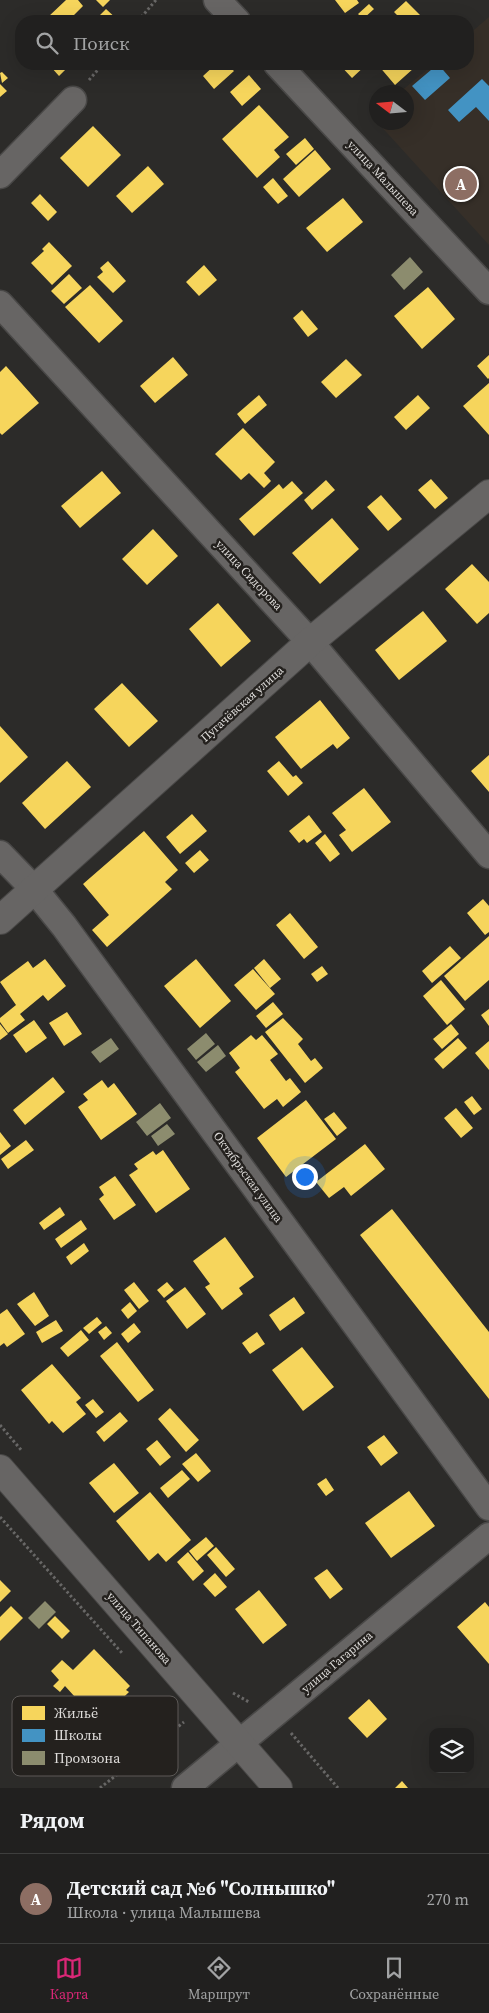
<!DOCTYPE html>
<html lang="ru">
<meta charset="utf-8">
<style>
:root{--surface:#21201f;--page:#2d2d2c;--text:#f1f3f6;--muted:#a2a3a4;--line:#3e3e3d;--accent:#db2777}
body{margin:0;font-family:"Source Serif 4",serif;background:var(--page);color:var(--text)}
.controls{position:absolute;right:15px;bottom:15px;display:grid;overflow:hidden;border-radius:10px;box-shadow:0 5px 20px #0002}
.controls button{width:45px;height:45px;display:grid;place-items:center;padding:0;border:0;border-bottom:1px solid var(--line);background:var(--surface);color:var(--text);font:25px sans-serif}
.compass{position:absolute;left:369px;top:85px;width:45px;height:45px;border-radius:50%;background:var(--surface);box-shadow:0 5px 20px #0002;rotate:286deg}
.you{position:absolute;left:304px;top:1176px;width:18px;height:18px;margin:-12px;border:4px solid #fff;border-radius:50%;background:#1a73e8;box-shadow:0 0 0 8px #1a73e833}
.badge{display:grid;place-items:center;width:32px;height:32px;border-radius:50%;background:var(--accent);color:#fff;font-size:16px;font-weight:700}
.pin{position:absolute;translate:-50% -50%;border:2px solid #fff;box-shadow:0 1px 5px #0006}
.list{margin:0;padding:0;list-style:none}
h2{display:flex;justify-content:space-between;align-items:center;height:65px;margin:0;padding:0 20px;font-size:21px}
h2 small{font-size:16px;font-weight:400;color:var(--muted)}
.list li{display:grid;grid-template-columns:32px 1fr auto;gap:15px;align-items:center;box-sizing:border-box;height:90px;padding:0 20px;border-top:1px solid var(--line)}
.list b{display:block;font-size:19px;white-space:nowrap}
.list p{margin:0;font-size:16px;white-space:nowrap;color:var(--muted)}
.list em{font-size:16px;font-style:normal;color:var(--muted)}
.icon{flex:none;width:28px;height:28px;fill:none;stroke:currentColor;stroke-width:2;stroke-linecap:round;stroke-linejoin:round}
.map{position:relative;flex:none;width:489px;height:1788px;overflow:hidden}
.search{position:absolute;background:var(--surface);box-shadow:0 5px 20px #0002;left:15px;right:15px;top:15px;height:55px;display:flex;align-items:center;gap:12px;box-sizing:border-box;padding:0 18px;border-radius:20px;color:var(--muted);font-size:19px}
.sheet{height:155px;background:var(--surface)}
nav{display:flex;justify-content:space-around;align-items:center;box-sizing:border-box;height:70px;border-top:1px solid var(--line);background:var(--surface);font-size:14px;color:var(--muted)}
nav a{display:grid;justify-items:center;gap:2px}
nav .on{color:var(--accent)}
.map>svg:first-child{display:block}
.built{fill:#362f28}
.homes{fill:#f6d55c}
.schools{fill:#4393c3}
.industry{fill:#8c8c6e}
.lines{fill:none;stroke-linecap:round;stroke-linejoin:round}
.minor-casing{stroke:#494847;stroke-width:29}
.tertiary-casing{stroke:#494847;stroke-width:30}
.path{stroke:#686766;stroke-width:3;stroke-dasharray:2.5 2.5;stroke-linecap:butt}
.minor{stroke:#676564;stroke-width:26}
.tertiary{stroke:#676564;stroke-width:28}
.labels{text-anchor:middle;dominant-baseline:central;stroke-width:5;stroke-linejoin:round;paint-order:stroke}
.street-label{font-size:12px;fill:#dfdddb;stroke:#24211e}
.key{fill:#24211e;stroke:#5c5957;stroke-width:1}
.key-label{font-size:14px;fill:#dfdddb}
</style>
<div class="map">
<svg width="489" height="1788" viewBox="0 0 489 1788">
<rect width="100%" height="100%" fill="#2c2b29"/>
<path class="built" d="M 489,17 L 489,245 L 378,123 L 406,122 L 406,92 L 400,92 L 434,64 L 468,64 L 468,35 Z"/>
<path class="homes" d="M 66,0 L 78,0 L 83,6 L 68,21 L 52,21 L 48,17 Z
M 96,0 L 110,0 L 103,7 Z
M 335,0 L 357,0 L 359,3 L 345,13 Z
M 406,1 L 424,19 L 421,21 L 403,21 L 394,12 Z
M 369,4 L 374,9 L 363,19 L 358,14 Z
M 106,9 L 119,21 L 94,21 Z
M 54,64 L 71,64 L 59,76 L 51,67 Z
M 216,64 L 227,64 L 234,71 L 214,89 L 203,76 Z
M 339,64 L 367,64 L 352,78 Z
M 380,64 L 410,64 L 414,68 L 395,85 L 378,65 Z
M 2,72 L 8,78 L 2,83 L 0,73 Z
M 249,75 L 261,89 L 242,106 L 230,92 Z
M 0,84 L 7,91 L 0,97 Z
M 259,105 L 289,137 L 274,150 L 280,157 L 257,178 L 222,139 Z
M 93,126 L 121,155 L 88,187 L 60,158 Z
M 305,138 L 314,149 L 296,165 L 286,154 Z
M 315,150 L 331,169 L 299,197 L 283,179 Z
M 148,166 L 164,184 L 132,213 L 116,196 Z
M 273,178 L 288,196 L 278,204 L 263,187 Z
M 40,194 L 57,212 L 48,221 L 31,203 Z
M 343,198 L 363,222 L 327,252 L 306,228 Z
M 49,242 L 72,266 L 52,285 L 31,263 L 44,251 L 42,249 Z
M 108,261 L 126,281 L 113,293 L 97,277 L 103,272 L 100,268 Z
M 204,265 L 217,280 L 199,296 L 186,282 Z
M 69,274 L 82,288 L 64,304 L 51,291 Z
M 90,285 L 123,321 L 99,343 L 65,307 Z
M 428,287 L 455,319 L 422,349 L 394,316 Z
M 302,310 L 318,329 L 308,337 L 293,318 Z
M 489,355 L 489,378 L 488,379 L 477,366 Z
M 173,357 L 188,375 L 155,403 L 140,386 Z
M 346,359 L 362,375 L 336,398 L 321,382 Z
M 6,366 L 39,403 L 2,435 L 0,433 L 0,372 Z
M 489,383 L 489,435 L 463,406 Z
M 259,395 L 267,405 L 245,424 L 237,414 Z
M 418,395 L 430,408 L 406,430 L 394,417 Z
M 243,428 L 275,462 L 264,473 L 271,481 L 264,488 L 249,473 L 241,480 L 215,454 Z
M 102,471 L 121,493 L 80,528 L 61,506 Z
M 431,479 L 448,498 L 435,509 L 418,490 Z
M 326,480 L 335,490 L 312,510 L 304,500 Z
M 292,481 L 303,493 L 254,536 L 239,519 L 279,484 L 283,489 Z
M 381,495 L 402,519 L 388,531 L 367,507 Z
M 332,518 L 359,549 L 320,584 L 292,553 Z
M 153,529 L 178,556 L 147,585 L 122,559 Z
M 472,564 L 489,582 L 489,613 L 477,624 L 445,589 Z
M 218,603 L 251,641 L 221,667 L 189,629 Z
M 423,611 L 447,641 L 399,680 L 375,650 Z
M 122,683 L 158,721 L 129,747 L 94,709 Z
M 320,700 L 350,738 L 337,749 L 333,744 L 301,769 L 275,737 Z
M 0,726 L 28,757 L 0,783 Z
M 489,755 L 489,792 L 471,771 Z
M 67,761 L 91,787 L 45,829 L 22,803 Z
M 279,761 L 293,777 L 296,775 L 303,783 L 288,796 L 267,771 Z
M 364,788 L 391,822 L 352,852 L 339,835 L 346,830 L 332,813 Z
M 192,814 L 207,831 L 180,854 L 166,837 Z
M 309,815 L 322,832 L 307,843 L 304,839 L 299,843 L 289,831 Z
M 144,831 L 178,870 L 165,882 L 172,889 L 107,947 L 92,930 L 109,915 L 83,884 Z
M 325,834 L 340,854 L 330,862 L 315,843 Z
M 200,850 L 209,860 L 194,873 L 185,863 Z
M 483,899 L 489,906 L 489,932 L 485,935 L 467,913 Z
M 290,913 L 318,947 L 304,959 L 276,925 Z
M 489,936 L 489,980 L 465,1001 L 444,976 Z
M 450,946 L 461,958 L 432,983 L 422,971 Z
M 45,959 L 66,986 L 48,1001 L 43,995 L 20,1014 L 25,1020 L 8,1033 L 0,1022 L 0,1018 L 16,1005 L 0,982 L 28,961 L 33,968 Z
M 196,959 L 231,1001 L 200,1028 L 164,986 Z
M 264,959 L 281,979 L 270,988 L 254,968 Z
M 322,966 L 328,974 L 317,982 L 311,974 Z
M 253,969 L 275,994 L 256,1010 L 234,985 Z
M 441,980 L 465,1009 L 447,1025 L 423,996 Z
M 273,1002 L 283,1014 L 266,1028 L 256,1016 Z
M 489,1009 L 489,1026 L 481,1015 Z
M 67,1012 L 82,1034 L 64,1046 L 49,1023 Z
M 283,1018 L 303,1039 L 298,1044 L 311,1061 L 315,1058 L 323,1068 L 305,1083 L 265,1032 Z
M 34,1020 L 47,1038 L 26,1053 L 13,1035 Z
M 0,1024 L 8,1034 L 0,1040 Z
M 451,1024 L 459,1034 L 442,1049 L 433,1039 Z
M 251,1035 L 256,1040 L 262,1035 L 278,1054 L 270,1060 L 286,1081 L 290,1078 L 301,1092 L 283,1107 L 277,1099 L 264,1109 L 235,1072 L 240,1068 L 229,1053 Z
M 458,1038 L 467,1048 L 443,1069 L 434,1059 Z
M 489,1041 L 489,1070 L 475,1053 Z
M 53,1077 L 65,1092 L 25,1125 L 13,1110 Z
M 102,1080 L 108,1088 L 114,1083 L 137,1114 L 101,1140 L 78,1107 L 88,1100 L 83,1094 Z
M 472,1096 L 482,1109 L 474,1115 L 464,1102 Z
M 306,1100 L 336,1139 L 286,1177 L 257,1138 Z
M 456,1108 L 473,1128 L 461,1138 L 444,1118 Z
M 334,1112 L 347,1128 L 337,1136 L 324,1119 Z
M 0,1132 L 11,1146 L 0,1155 Z
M 26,1140 L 34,1150 L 8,1169 L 1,1159 Z
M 365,1144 L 385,1169 L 351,1196 L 344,1187 L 329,1198 L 316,1182 Z
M 163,1150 L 190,1189 L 156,1213 L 129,1175 L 138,1169 L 134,1164 L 153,1151 L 156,1155 Z
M 115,1176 L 136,1205 L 114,1220 L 99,1199 L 104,1195 L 99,1187 Z
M 60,1207 L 65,1215 L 44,1230 L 39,1223 Z
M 392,1209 L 489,1332 L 489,1399 L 360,1235 Z
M 81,1220 L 87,1229 L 61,1248 L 55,1239 Z
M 225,1237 L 254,1277 L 239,1288 L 243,1294 L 222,1310 L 205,1287 L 210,1284 L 193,1261 Z
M 84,1243 L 89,1251 L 71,1265 L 66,1257 Z
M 134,1282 L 149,1301 L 139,1309 L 124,1290 Z
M 167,1282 L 174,1290 L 164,1298 L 157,1290 Z
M 185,1287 L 206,1314 L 187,1329 L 166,1301 Z
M 34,1292 L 49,1316 L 35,1326 L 17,1304 Z
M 294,1297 L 305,1313 L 280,1331 L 269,1315 Z
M 130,1302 L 137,1311 L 128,1319 L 121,1310 Z
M 7,1309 L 25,1334 L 7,1347 L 4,1343 L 0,1346 L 0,1314 Z
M 97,1317 L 102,1323 L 89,1334 L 83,1328 Z
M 56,1320 L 63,1331 L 42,1343 L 36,1332 Z
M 134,1323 L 141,1332 L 128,1343 L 121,1334 Z
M 106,1326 L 112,1333 L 104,1340 L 98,1332 Z
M 81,1330 L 89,1340 L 68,1357 L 60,1348 Z
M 257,1332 L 265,1344 L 250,1354 L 242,1343 Z
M 117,1342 L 154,1390 L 138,1402 L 100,1356 Z
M 302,1347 L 334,1387 L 303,1411 L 272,1370 Z
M 52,1364 L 81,1398 L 76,1402 L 86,1414 L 63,1433 L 52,1421 L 49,1424 L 21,1390 Z
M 93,1399 L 104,1412 L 96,1418 L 85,1405 Z
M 170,1408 L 199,1440 L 186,1452 L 158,1419 Z
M 120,1412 L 128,1421 L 104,1442 L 96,1432 Z
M 384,1435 L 398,1453 L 381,1466 L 367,1447 Z
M 157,1440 L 171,1457 L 160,1466 L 146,1449 Z
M 196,1453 L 211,1471 L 198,1482 L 182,1464 Z
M 114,1463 L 139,1493 L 114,1513 L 89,1483 Z
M 182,1470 L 190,1479 L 168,1498 L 160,1488 Z
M 326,1478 L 334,1490 L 326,1496 L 317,1484 Z
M 409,1491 L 435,1526 L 391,1558 L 365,1523 Z
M 150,1492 L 191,1540 L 166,1562 L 158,1553 L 149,1561 L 116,1521 Z
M 206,1537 L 214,1546 L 197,1561 L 189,1551 Z
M 216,1547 L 235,1569 L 226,1577 L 207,1555 Z
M 188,1552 L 204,1571 L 193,1581 L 177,1562 Z
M 327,1569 L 343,1589 L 330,1599 L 314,1578 Z
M 215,1573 L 227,1587 L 215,1597 L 203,1584 Z
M 0,1580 L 11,1591 L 0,1602 Z
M 259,1590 L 287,1625 L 263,1644 L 235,1609 Z
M 485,1602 L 489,1607 L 489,1664 L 457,1627 Z
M 11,1606 L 23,1618 L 0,1641 L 0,1617 Z
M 55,1616 L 70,1631 L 62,1639 L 47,1624 Z
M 94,1649 L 130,1686 L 126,1690 L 129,1692 L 95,1725 L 72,1701 L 75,1697 L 65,1686 L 60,1692 L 53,1686 L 59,1680 L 51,1671 L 62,1660 L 73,1670 Z
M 369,1699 L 387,1719 L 367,1738 L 348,1718 Z
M 402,1781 L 408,1788 L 395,1788 Z"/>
<path class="schools" d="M 438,64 L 450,78 L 425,100 L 412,86 Z
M 482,79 L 489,86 L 489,121 L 476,107 L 459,122 L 448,110 Z"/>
<path class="industry" d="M 410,257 L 423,272 L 404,290 L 391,275 Z
M 206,1033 L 215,1044 L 196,1060 L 187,1049 Z
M 111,1038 L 119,1049 L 100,1063 L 91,1052 Z
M 218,1045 L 226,1056 L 206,1072 L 197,1062 Z
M 160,1103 L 171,1118 L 147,1136 L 136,1122 Z
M 167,1124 L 175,1134 L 158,1146 L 151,1136 Z
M 45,1601 L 56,1612 L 39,1629 L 28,1618 Z"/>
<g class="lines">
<g class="minor-casing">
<path id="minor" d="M 217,0 L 237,21
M 277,64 L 489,291
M 0,175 L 73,100
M 0,304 L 310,642 L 489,855
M 0,854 L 34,889 L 64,926 L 489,1507
M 185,1788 L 489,1536"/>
</g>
<g class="tertiary-casing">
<path id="tertiary" d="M 0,920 L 310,642 L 489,494
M 0,1469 L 278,1788"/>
</g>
<path class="path" d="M 138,21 L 156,0
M 89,80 L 103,64
M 0,1425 L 22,1451
M 0,1517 L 122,1653
M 233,1693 L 249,1702
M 291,1733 L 338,1788
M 100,1788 L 184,1722"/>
<use href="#minor" class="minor"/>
<use href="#tertiary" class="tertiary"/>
</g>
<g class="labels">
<g class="street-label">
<text transform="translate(383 178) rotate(47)">улица Малышева</text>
<text transform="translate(249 575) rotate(47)">улица Сидорова</text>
<text transform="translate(242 704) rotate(-42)">Пугачёвская улица</text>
<text transform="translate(248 1177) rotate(54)">Октябрьская улица</text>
<text transform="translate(139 1628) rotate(49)">улица Типанова</text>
<text transform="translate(337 1662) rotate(-40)">улица Гагарина</text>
</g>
</g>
<rect x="12" y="1696" width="166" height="80" rx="8" class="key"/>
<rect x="22" y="1706" width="23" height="14" fill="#f6d55c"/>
<rect x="22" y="1729" width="23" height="13" fill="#4393c3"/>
<rect x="22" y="1751" width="23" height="14" fill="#8c8c6e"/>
<g class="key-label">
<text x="54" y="1718">Жильё</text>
<text x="54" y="1740">Школы</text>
<text x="54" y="1763">Промзона</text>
</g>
</svg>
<div class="controls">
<button><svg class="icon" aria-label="layers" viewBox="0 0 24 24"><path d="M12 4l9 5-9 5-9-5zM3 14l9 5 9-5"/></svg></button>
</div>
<svg class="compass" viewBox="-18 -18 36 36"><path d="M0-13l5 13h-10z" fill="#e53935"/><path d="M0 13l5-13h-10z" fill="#a2a3a4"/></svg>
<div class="you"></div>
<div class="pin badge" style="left:461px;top:184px;background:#8d6e63">A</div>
<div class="search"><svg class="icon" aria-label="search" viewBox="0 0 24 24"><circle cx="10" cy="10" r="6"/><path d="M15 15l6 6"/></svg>Поиск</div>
</div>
<section class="sheet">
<h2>Рядом<small></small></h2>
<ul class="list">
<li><span class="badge" style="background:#8d6e63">A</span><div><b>Детский сад №6 &quot;Солнышко&quot;</b><p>Школа · улица Малышева</p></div><em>270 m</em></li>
</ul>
</section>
<nav>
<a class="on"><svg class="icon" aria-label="map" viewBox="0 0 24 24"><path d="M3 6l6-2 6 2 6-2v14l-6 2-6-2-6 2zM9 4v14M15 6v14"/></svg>Карта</a>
<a><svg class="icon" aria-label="directions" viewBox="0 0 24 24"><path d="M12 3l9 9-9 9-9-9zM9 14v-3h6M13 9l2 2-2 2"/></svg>Маршрут</a>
<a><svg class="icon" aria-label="saved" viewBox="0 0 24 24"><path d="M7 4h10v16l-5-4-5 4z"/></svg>Сохранённые</a>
</nav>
